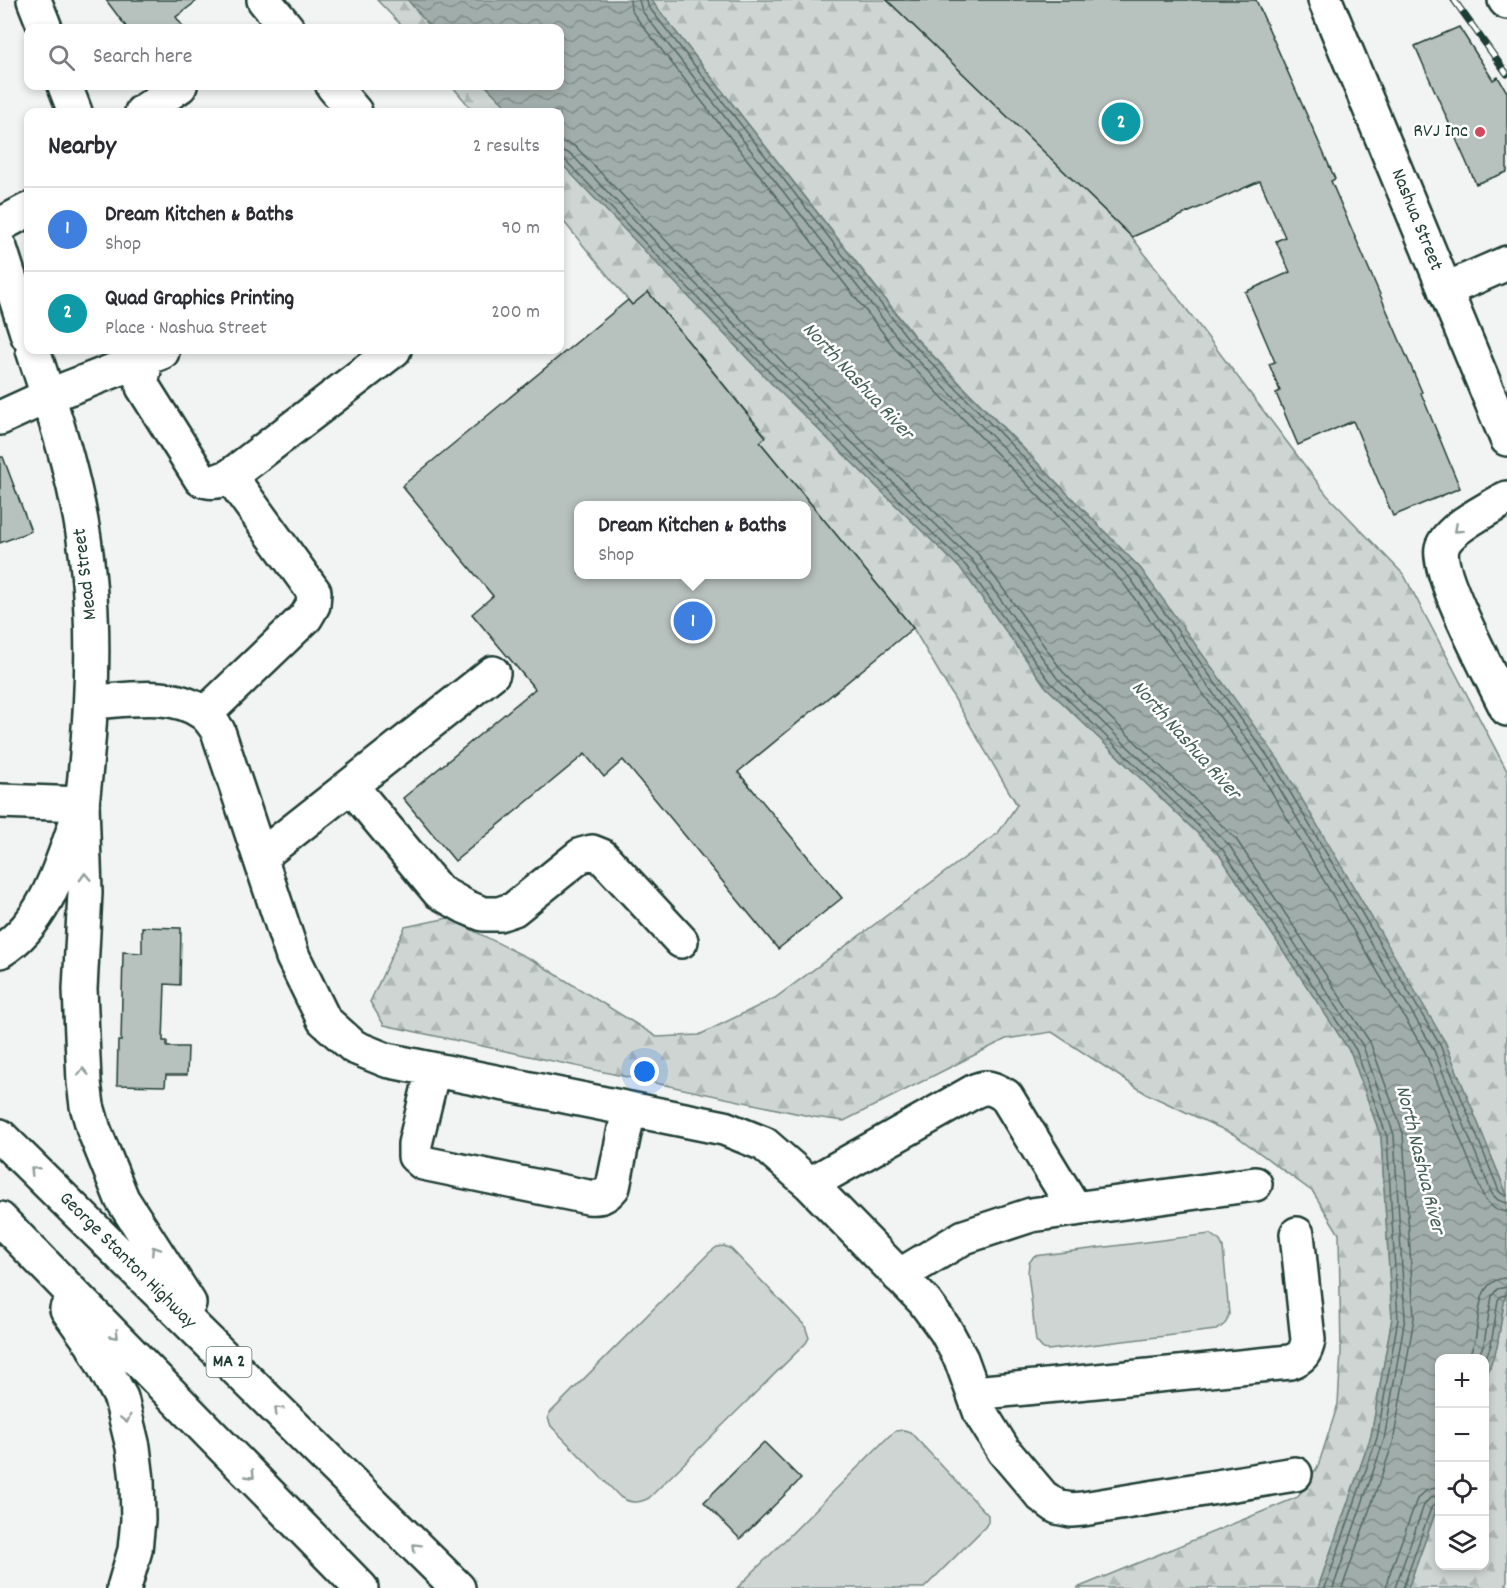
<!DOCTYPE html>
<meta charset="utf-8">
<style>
:root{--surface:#fff;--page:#f2f2f3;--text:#2b2b33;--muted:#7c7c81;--line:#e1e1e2;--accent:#db2777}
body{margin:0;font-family:Dekko,sans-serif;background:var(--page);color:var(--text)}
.controls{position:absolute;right:18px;bottom:18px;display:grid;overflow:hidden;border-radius:12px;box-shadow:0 3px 9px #0003}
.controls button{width:54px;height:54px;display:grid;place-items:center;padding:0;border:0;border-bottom:2px solid var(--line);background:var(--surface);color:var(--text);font:30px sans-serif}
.you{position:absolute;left:645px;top:1072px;width:21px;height:21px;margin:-15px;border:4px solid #fff;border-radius:50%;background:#1a73e8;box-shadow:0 0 0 9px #1a73e833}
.badge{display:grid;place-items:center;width:39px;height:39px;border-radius:50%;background:var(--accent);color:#fff;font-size:20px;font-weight:700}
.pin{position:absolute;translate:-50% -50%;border:3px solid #fff;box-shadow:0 2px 6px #0006}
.popup{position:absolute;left:574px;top:501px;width:237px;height:78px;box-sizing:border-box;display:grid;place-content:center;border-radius:12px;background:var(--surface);filter:drop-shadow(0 2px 4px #0005);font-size:20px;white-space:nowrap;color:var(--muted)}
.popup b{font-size:22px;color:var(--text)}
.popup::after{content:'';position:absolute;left:50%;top:100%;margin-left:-12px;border:12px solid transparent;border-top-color:var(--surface)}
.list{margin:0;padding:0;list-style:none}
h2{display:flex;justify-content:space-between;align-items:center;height:78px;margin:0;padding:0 24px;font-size:26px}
h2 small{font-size:20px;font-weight:400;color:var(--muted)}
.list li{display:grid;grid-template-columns:39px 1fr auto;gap:18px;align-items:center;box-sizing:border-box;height:84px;padding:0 24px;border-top:2px solid var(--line)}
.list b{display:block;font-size:22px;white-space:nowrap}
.list p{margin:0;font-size:20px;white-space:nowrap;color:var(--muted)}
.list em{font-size:20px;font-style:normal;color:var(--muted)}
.icon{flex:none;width:33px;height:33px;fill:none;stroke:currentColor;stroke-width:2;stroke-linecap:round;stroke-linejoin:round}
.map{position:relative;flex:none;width:1507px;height:1588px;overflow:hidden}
.search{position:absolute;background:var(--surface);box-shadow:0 3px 9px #0003;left:24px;top:24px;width:540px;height:66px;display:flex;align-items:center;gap:15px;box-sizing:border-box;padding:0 21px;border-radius:12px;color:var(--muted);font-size:22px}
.panel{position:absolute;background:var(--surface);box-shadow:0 3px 9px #0003;left:24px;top:108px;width:540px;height:246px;border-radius:12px}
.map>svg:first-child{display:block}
.forest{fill:url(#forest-firs);stroke:#768984;stroke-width:1.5}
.pitch{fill:#ced5d3;stroke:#768984;stroke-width:1.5}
.water{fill:url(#water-waves);stroke:#6d807b;stroke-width:1.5}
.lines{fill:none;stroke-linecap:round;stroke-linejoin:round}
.shore{stroke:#536a63;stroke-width:1.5}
.building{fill:#b7c1bd;stroke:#1f3d34;stroke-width:1.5;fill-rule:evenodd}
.minor-casing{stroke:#1f3d34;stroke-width:38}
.major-casing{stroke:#1f3d34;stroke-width:38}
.highway-casing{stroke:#1f3d34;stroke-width:38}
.minor{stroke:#fff;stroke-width:33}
.major{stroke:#fff;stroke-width:33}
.highway{stroke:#fff;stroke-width:33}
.rail-casing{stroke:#1f3d34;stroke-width:7}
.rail{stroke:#fff;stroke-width:4.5;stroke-dasharray:14;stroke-linecap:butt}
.oneway{stroke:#8f9e9a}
.poi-dot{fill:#d1495b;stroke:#fff;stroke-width:2}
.labels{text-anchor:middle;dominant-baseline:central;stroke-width:5;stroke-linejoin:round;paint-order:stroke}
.shield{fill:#fff;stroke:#627771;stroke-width:1.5}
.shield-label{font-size:18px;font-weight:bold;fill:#1f3d34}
.poi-label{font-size:20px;fill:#1f3d34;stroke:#fff;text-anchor:end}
.street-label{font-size:20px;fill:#1f3d34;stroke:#fff}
.water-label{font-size:21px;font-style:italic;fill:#465f57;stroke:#fff}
</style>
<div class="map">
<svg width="1507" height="1588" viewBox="0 0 1507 1588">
<defs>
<pattern id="forest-firs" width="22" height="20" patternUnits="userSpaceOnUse" patternTransform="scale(1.5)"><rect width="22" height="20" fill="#ced5d3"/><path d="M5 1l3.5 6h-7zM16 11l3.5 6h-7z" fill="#b0b8b6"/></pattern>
<pattern id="water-waves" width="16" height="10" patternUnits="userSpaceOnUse" patternTransform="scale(1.5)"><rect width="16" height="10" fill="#a1adaa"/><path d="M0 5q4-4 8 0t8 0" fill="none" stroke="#838e8b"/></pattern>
</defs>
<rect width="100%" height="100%" fill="#f2f3f3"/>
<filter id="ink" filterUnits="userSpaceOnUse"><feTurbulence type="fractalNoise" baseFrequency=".0167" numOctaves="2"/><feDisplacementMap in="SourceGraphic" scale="12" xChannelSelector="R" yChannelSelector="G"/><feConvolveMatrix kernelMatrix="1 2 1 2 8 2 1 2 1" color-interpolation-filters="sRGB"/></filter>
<g filter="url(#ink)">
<path class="forest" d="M 377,0 L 408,0 L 431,28 L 404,28 Z
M 651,0 L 887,0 L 1132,237 L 1327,495 L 1404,575 L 1507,771 L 1507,1200 L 1507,1195 L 1445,1042 L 1141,569 L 915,337 Z
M 452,86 L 486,86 L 512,112 L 474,112 Z
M 560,162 L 775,387 L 962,570 L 1046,687 L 1219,854 L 1351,1053 L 1381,1137 L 1392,1318 L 1371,1436 L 1318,1588 L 1077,1588 L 1298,1497 L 1318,1466 L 1338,1404 L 1341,1352 L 1339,1234 L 1313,1192 L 1235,1135 L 1145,1093 L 1052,1032 L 1006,1039 L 844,1121 L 814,1117 L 384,1025 L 370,1002 L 405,927 L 448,918 L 536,962 L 657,1037 L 699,1035 L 775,998 L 998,833 L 1017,805 L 913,628 L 760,442 L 766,436 L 648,292 L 632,305 L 560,217 Z
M 1507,1284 L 1507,1588 L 1408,1588 L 1439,1503 L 1440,1566 L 1484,1566 L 1485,1380 L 1497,1347 Z"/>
<path class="pitch" d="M 1210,1234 L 1220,1241 L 1223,1247 L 1229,1314 C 1227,1323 1224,1326 1216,1330 L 1048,1350 L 1043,1349 L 1036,1341 L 1028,1273 L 1029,1263 L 1034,1256 Z
M 724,1246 L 731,1249 L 805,1326 L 809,1338 L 806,1343 L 649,1498 C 638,1504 630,1503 620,1497 L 551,1426 L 548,1418 L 549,1414 L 710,1252 L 717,1247 Z
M 904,1430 L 910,1432 L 988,1515 L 988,1522 L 985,1527 L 924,1588 L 737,1588 L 889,1436 L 896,1431 Z"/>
<path class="water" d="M 408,0 L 651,0 L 914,337 L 1141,569 L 1280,762 L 1445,1042 L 1507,1195 L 1507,1284 L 1497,1347 L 1485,1380 L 1484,1358 L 1440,1358 L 1439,1502 L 1408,1588 L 1318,1588 L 1371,1436 L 1392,1318 L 1381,1137 L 1351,1053 L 1219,854 L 1046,687 L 962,570 L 775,387 L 560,162 L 560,112 L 512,112 L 486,86 L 560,86 L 560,28 L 431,28 Z"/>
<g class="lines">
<path class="shore" d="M 630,0 L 631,9 L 635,16 L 898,352 L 1124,584 L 1261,774 L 1425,1052 L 1485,1200 L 1495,1209 L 1507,1212
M 639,0 L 642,11 L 904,346 L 1130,578 L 1268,769 L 1433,1048 L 1492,1194 L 1498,1200 L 1507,1203
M 647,0 L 648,6 L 910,341 L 1136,573 L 1274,765 L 1440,1045 L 1499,1191 L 1502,1194 L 1507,1195
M 560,142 L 569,143 L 577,148 L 791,371 L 978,554 L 1063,672 L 1236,839 L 1370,1042 L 1403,1133 L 1414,1318 L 1393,1443 L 1342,1588
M 560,151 L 566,152 L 572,155 L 785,377 L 972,560 L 1057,678 L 1229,845 L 1363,1046 L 1394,1135 L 1405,1318 L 1384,1440 L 1333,1588
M 560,158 L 566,161 L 780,383 L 966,566 L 1051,683 L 1223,850 L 1356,1050 L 1387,1137 L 1398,1319 L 1377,1438 L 1325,1588
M 1468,1358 C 1471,1352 1473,1346 1475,1340 C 1480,1318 1475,1279 1507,1278
M 1478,1358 L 1484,1343 L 1492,1296 L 1497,1289 L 1507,1287
M 1484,1362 L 1491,1345 L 1498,1300 L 1501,1296 L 1507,1295
M 1386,1588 L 1388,1578 L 1417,1499 L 1427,1490 L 1440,1487
M 1395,1588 L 1424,1505 L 1430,1498 L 1440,1496
M 1403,1588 L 1431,1508 L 1435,1504 L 1440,1504"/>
</g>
<path class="building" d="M 106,0 L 198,0 L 176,17 L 184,28 L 127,28 Z
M 887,0 L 1256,0 L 1335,179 L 1331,181 L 1422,392 L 1421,393 L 1460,488 L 1393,516 L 1353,421 L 1298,445 L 1276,393 L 1280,391 L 1269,364 L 1275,362 L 1245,292 L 1290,272 L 1276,241 L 1285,237 L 1260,181 L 1132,237 Z
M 1459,27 L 1493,80 L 1498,77 L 1507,92 L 1507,172 L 1476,184 L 1415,46 Z
M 648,292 L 766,437 L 760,442 L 913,628 L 738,772 L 842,898 L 778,949 L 623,760 L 604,777 L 585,754 L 455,861 L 403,798 L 535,689 L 472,614 L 493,596 L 402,486 L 628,300 L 632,305 ZM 579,506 L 807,506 L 807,574 L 579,574 Z
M 0,457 L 3,457 L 31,531 L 0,543 Z
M 142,927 L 181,928 L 180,985 L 165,984 L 163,1041 L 167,1041 L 167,1047 L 188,1047 L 187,1075 L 166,1075 L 165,1086 L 117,1085 L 118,1041 L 121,1041 L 123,952 L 142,953 Z
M 764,1442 L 801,1479 L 740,1539 L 704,1502 Z"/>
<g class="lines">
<g class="minor-casing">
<path id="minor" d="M 34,0 L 45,28
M 264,0 L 287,28
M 1505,0 L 1507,2
M 65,86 L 75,112
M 333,86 L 355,112
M 142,112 L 180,86
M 0,225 L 28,210
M 1445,290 L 1507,263
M 148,350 L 142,380 L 143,387 L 201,479 C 213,484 219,481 230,476 L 394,350
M 0,418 L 48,396 L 162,352
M 1507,498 C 1490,508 1447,529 1442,548 C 1436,574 1493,680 1507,709
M 92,702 C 127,700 173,691 203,713 C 209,717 214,725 218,731 L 293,957 L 324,1020 L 354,1047 L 386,1060 L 724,1128 L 764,1144 L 810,1184 L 924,1301 L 946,1331 L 961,1359 L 981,1414 L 1004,1451 L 1042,1496 L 1057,1507 L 1071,1510 L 1083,1509 L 1295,1474
M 205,714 L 306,617 L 313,605 L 314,592 L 230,476
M 351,786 L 439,892 L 466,907 L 483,914 L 499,914 L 514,909 L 581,855 L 592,852 L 602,856 L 681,941
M 0,801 L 82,804
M 260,857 L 493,673
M 433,1070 L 415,1144 L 415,1156 L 423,1163 L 588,1197 C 600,1198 605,1197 613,1187 L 629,1109
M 810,1184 L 973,1092 C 987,1085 993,1088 1006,1096 L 1075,1209
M 899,1276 L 964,1237 L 1031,1215 L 1255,1184
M 974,1393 L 1290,1362 C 1302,1358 1306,1352 1308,1340 L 1297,1234"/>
</g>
<g class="major-casing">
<path id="major" d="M 1325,0 L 1507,439
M 0,248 L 28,336
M 33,350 C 57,422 81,495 88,571 C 96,649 91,727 82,804"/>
</g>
<g class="highway-casing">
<path id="highway" d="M 82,804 L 85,893 L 80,989 L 84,1082 L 87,1106 L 94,1130 L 122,1199 L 189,1303
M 0,951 C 44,924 60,869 76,823
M 0,1136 L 458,1588
M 0,1219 L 361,1588
M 67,1309 L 92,1344 L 121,1398 L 133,1447 L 137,1480 L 138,1520 L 135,1550 L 124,1588"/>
</g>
<use href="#minor" class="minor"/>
<use href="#major" class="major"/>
<use href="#highway" class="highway"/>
<g class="rail-casing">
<path id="rail" d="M 1454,0 L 1507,74"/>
</g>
<use href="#rail" class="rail"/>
</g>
<defs><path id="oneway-chevron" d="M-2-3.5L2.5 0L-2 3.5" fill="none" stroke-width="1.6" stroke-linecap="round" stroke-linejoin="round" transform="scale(1.5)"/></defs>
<g class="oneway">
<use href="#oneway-chevron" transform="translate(1458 529) rotate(138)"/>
<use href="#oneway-chevron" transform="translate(85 877) rotate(-92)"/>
<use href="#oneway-chevron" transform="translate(83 1072) rotate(-93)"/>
<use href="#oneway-chevron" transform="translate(34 1170) rotate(-135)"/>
<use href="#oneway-chevron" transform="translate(155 1250) rotate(-123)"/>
<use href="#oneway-chevron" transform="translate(115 1335) rotate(46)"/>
<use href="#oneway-chevron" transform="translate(278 1410) rotate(-135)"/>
<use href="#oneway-chevron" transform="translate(126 1419) rotate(76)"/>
<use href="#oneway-chevron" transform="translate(251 1475) rotate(46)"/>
<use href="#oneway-chevron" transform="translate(416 1547) rotate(-135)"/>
</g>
</g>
<circle class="poi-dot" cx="1480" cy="132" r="6"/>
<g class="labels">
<rect class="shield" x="206.5" y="1347" width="45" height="30" rx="4.5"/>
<g class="shield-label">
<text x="229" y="1362">MA 2</text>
</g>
<g class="poi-label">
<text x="1468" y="132">RVJ Inc</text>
</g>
<g class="street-label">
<text transform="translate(1416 220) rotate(68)">Nashua Street</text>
<text transform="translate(86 574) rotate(-97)">Mead Street</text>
<text transform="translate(127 1261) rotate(45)">George Stanton Highway</text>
</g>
<g class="water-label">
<text transform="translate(857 382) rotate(47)">North Nashua River</text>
<text transform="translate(1185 741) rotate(48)">North Nashua River</text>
<text transform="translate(1419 1160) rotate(76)">North Nashua River</text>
</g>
</g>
</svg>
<div class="controls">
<button>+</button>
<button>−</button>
<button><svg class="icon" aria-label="locate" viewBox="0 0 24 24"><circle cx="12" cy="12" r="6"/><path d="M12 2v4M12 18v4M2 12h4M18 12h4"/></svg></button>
<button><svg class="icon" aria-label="layers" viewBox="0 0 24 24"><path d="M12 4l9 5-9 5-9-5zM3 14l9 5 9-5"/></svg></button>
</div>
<div class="you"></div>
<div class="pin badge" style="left:693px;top:621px;background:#3f7fe0">1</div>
<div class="popup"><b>Dream Kitchen &amp; Baths</b>Shop</div>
<div class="pin badge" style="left:1121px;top:122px;background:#0f9aa8">2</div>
<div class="search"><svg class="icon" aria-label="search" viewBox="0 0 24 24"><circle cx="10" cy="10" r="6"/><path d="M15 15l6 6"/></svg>Search here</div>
<section class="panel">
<h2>Nearby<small>2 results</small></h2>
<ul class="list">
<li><span class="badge" style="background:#3f7fe0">1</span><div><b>Dream Kitchen &amp; Baths</b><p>Shop</p></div><em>90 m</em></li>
<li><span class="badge" style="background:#0f9aa8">2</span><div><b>Quad Graphics Printing</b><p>Place · Nashua Street</p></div><em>200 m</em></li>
</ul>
</section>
</div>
